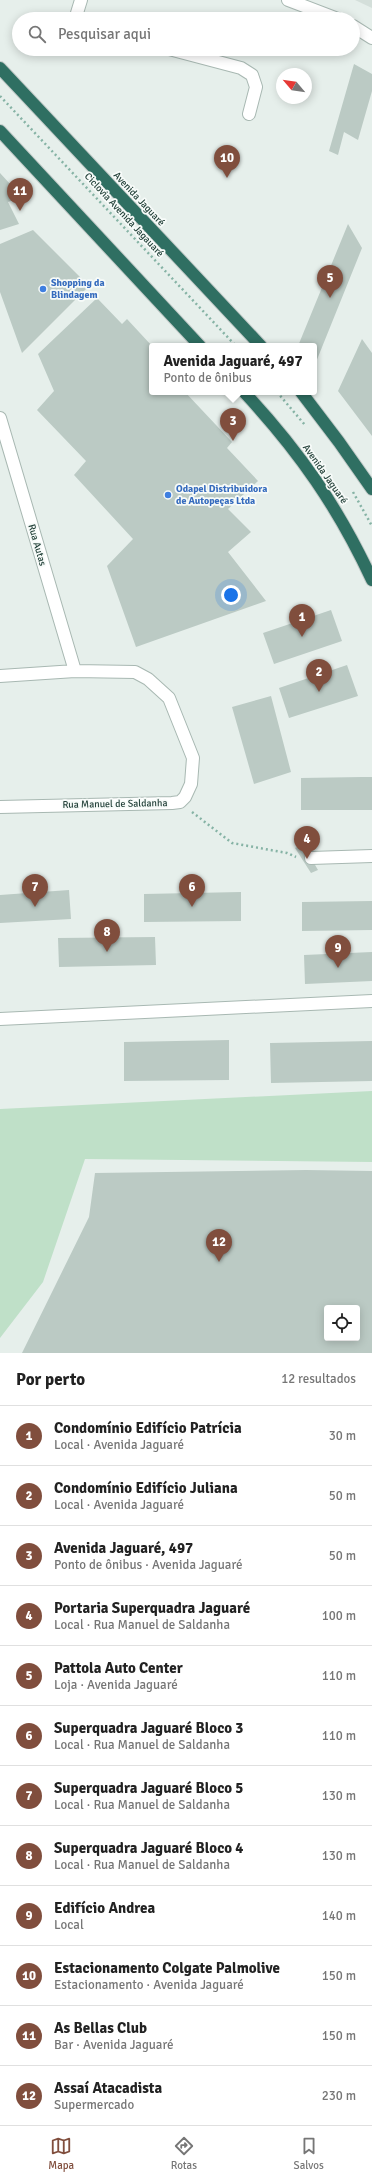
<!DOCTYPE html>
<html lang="pt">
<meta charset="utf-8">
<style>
:root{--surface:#fff;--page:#f2f2f2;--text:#222;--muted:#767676;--line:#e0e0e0;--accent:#804e3d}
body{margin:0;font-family:Signika,sans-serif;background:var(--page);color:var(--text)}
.controls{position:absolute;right:12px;bottom:12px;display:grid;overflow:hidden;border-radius:4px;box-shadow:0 2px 10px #0003}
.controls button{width:36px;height:36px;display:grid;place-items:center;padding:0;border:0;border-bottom:1px solid var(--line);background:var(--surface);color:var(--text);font:20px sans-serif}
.compass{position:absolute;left:276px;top:68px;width:36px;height:36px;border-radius:50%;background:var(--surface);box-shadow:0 2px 10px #0003;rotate:299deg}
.you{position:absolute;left:231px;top:595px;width:14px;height:14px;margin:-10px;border:3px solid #fff;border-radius:50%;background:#1a73e8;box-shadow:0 0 0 6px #1a73e833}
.badge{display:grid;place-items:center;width:26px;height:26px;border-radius:50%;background:var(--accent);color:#fff;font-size:13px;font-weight:700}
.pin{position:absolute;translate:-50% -33px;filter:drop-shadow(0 1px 2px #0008)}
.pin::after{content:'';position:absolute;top:21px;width:14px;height:12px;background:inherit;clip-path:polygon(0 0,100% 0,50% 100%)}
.popup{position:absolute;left:149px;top:343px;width:168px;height:52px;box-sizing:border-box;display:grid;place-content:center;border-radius:4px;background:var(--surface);filter:drop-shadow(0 1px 3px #0005);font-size:13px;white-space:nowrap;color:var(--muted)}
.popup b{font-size:15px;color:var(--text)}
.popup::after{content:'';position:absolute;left:50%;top:100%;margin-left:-8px;border:8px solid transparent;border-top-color:var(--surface)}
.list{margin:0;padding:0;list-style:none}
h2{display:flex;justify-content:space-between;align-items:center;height:52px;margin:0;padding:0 16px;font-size:17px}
h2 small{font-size:13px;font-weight:400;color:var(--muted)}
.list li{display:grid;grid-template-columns:26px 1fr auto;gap:12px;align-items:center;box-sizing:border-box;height:60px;padding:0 16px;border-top:1px solid var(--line)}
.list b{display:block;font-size:15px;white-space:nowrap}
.list p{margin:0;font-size:13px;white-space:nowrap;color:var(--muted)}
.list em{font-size:13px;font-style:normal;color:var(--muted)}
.icon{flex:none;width:22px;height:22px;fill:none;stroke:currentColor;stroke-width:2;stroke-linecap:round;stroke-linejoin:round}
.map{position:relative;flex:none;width:372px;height:1353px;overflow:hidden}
.search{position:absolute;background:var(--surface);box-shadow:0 2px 10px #0003;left:12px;right:12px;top:12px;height:44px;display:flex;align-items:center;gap:10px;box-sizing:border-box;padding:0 14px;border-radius:22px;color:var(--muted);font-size:15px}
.sheet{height:772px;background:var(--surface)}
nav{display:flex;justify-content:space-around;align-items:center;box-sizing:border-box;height:56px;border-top:1px solid var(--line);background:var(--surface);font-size:11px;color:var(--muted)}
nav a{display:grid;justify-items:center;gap:2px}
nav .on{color:var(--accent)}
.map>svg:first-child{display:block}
.built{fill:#d4dfda}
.green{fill:#bfe0c8}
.building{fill:#bbcac4;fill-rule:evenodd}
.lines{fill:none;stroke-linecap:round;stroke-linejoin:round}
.minor-casing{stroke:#a8b8b2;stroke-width:14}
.highway-casing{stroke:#c2cac8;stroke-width:14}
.path{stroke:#86b3a5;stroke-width:2.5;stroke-dasharray:2 3;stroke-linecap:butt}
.minor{stroke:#fff;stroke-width:12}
.highway{stroke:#2f6f62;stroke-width:12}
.shop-dot{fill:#3f7fe0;stroke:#f7fbf9;stroke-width:1.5}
.labels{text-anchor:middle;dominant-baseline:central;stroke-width:3.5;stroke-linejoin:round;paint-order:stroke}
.street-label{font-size:10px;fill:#24423a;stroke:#f7fbf9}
.shop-label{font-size:10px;font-weight:bold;fill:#366cbe;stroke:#f7fbf9;text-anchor:start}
</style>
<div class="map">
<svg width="372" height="1353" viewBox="0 0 372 1353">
<rect width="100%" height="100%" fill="#e6efeb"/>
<path class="built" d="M 355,0 L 372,0 L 372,8 Z"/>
<path class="green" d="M 372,1091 L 372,1162 L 85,1159 L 43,1282 L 0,1338 L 0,1109 Z"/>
<path class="building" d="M 354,64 L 372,74 L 372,91 L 358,140 L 344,132 L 338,155 L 329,151 Z
M 0,173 L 22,197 L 8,202 L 19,224 L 0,230 Z
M 348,224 L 362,248 L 314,367 L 314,346 L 298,346 Z
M 33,230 L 89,286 L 22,353 L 0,292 L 0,244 Z
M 97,298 L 122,324 L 127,319 L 152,346 L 152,392 L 185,392 L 232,442 L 227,448 L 258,481 L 228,509 L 251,532 L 228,552 L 266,601 L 136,647 L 107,566 L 133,539 L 74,475 L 86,461 L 37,410 L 54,391 L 38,354 Z
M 362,339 L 372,353 L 372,436 L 338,391 Z
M 331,610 L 342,641 L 274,664 L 263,633 Z
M 347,665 L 358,696 L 289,718 L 279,688 Z
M 271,696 L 291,772 L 254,784 L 232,707 Z
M 362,777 L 372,777 L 372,810 L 301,810 L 301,778 Z
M 303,844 L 311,858 L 318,870 L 311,873 L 295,848 Z
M 69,890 L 71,919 L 0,923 L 0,895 Z
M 241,892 L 241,921 L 144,922 L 144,894 Z
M 372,901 L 372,930 L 302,931 L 302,902 Z
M 155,937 L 156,965 L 59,967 L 58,938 Z
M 372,952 L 372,981 L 305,984 L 304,955 Z
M 229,1040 L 229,1080 L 124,1081 L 124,1042 Z
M 372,1041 L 372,1081 L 271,1083 L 270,1043 Z
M 306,1170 L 372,1171 L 372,1353 L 22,1353 L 89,1217 L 95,1173 ZM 327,1308 L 357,1308 L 357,1338 L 327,1338 Z"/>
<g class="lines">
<g class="minor-casing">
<path id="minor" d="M 288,0 L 338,19
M 78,19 L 77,13 L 81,0
M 353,26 L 372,38
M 169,49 L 241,68 L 252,75 L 256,87 L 249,114
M 0,418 L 75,671
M 0,676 L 75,671 L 135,672 L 148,679 L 169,698 L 193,758 L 191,784 L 185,797 L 180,802 L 172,803 L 0,807
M 311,858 L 372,856
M 0,1019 L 372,1001"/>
</g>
<g class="highway-casing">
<path id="highway" d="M 0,68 L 261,346
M 0,131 L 200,346
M 244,392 C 299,451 338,507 372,580
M 301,392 L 339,442 L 372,489"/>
</g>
<path class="path" d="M 0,96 L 236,346
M 277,392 L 305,425
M 353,492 L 372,526
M 192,812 L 232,843 L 287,853 L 296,857"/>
<use href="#minor" class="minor"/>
<use href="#highway" class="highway"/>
</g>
<g class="shop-dot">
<circle cx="43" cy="289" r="4"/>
<circle cx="168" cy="495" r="4"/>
</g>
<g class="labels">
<g class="street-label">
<text transform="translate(139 199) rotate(47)">Avenida Jaguaré</text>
<text transform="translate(124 215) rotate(47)">Ciclovia Avenida Jagauaré</text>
<text transform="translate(325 474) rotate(55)">Avenida Jaguaré</text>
<text transform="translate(37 545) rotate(74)">Rua Autas</text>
<text transform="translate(115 804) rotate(-1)">Rua Manuel de Saldanha</text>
</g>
<g class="shop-label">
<text x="51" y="283">Shopping da<tspan x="51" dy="12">Blindagem</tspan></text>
<text x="176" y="489">Odapel Distribuidora<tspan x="176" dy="12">de Autopeças Ltda</tspan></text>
</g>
</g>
</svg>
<div class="controls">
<button><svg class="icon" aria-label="locate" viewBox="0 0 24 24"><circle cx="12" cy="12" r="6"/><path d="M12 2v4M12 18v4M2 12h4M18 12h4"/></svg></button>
</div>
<svg class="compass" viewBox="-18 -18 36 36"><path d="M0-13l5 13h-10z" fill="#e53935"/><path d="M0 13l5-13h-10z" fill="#767676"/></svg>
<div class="you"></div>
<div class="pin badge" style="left:302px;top:637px">1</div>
<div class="pin badge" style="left:319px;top:692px">2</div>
<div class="pin badge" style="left:233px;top:441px">3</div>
<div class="popup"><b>Avenida Jaguaré, 497</b>Ponto de ônibus</div>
<div class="pin badge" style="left:307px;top:859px">4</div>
<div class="pin badge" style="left:330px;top:298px">5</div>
<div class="pin badge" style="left:192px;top:907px">6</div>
<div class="pin badge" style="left:35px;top:907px">7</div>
<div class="pin badge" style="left:107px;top:952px">8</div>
<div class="pin badge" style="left:338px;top:968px">9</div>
<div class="pin badge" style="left:227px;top:178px">10</div>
<div class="pin badge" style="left:20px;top:211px">11</div>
<div class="pin badge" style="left:219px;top:1262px">12</div>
<div class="search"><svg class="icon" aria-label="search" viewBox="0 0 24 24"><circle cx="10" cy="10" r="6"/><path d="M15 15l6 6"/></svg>Pesquisar aqui</div>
</div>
<section class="sheet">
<h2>Por perto<small>12 resultados</small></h2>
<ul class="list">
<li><span class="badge">1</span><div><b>Condomínio Edifício Patrícia</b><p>Local · Avenida Jaguaré</p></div><em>30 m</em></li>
<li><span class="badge">2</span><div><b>Condomínio Edifício Juliana</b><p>Local · Avenida Jaguaré</p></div><em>50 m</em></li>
<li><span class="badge">3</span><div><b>Avenida Jaguaré, 497</b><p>Ponto de ônibus · Avenida Jaguaré</p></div><em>50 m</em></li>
<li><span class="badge">4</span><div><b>Portaria Superquadra Jaguaré</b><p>Local · Rua Manuel de Saldanha</p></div><em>100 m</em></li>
<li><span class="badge">5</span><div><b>Pattola Auto Center</b><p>Loja · Avenida Jaguaré</p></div><em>110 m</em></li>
<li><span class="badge">6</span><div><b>Superquadra Jaguaré Bloco 3</b><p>Local · Rua Manuel de Saldanha</p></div><em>110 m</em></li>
<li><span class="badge">7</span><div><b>Superquadra Jaguaré Bloco 5</b><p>Local · Rua Manuel de Saldanha</p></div><em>130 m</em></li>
<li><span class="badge">8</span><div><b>Superquadra Jaguaré Bloco 4</b><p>Local · Rua Manuel de Saldanha</p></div><em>130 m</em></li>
<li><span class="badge">9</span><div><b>Edifício Andrea</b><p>Local</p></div><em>140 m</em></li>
<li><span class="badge">10</span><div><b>Estacionamento Colgate Palmolive</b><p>Estacionamento · Avenida Jaguaré</p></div><em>150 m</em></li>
<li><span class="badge">11</span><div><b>As Bellas Club</b><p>Bar · Avenida Jaguaré</p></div><em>150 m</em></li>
<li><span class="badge">12</span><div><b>Assaí Atacadista</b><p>Supermercado</p></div><em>230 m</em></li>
</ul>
</section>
<nav>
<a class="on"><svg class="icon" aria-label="map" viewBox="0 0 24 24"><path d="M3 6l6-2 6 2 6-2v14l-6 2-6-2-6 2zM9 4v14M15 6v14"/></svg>Mapa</a>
<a><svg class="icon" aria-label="directions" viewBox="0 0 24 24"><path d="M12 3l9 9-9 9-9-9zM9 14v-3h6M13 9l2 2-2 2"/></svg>Rotas</a>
<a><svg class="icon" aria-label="saved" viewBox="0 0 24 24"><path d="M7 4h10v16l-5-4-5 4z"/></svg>Salvos</a>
</nav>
